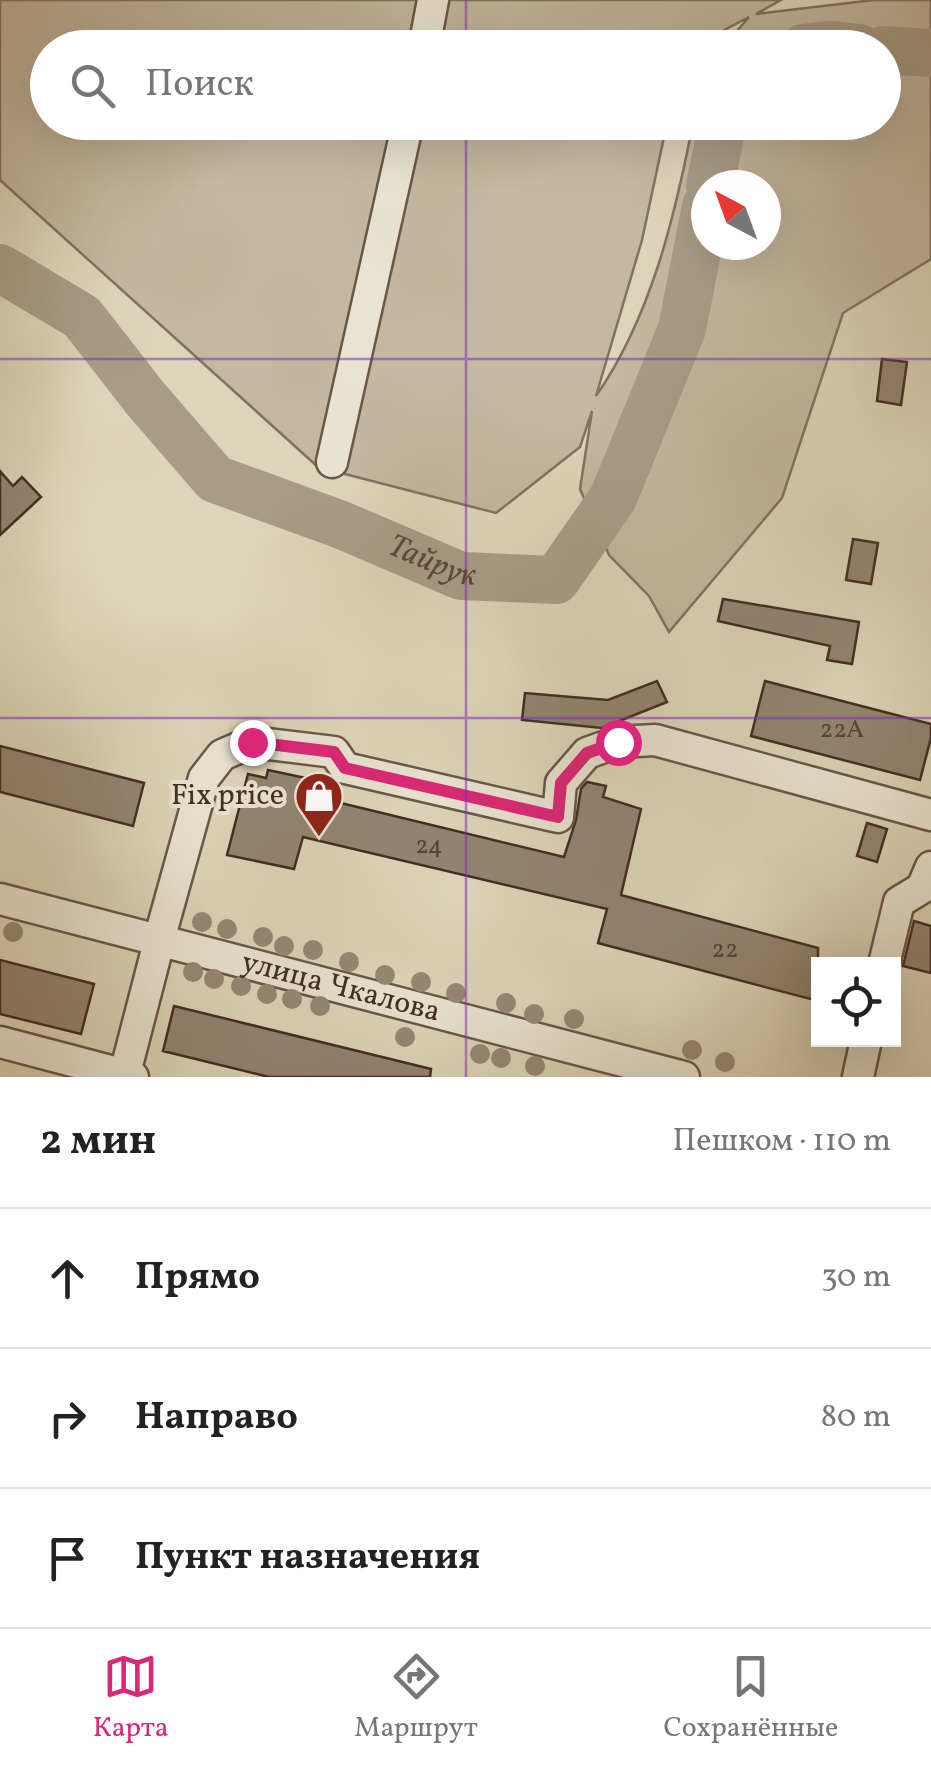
<!DOCTYPE html>
<html lang="ru">
<meta charset="utf-8">
<style>
:root{--surface:#fff;--page:#f6f6f6;--text:#222;--muted:#767676;--line:#e0e0e0;--accent:#db2777}
body{margin:0;font-family:Vollkorn,serif;background:var(--page);color:var(--text)}
.controls{position:absolute;right:30px;bottom:30px;display:grid;overflow:hidden;border-radius:0px;box-shadow:0 10px 40px #0002}
.controls button{width:90px;height:90px;display:grid;place-items:center;padding:0;border:0;border-bottom:2px solid var(--line);background:var(--surface);color:var(--text);font:50px sans-serif}
.compass{position:absolute;left:691px;top:170px;width:90px;height:90px;border-radius:50%;background:var(--surface);box-shadow:0 10px 40px #0002;rotate:319deg}
.stop{position:absolute;width:30px;height:30px;margin:-22px;border:8px solid #db2777;border-radius:50%;background:#fff}
.stop.end{background:#db2777;border-color:#fff;box-shadow:0 2px 10px #0008}
.list{margin:0;padding:0;list-style:none}
h2{display:flex;justify-content:space-between;align-items:center;height:130px;margin:0;padding:0 40px;font-size:42px}
h2 small{font-size:32px;font-weight:400;color:var(--muted)}
.list li{display:grid;grid-template-columns:65px 1fr auto;gap:30px;align-items:center;box-sizing:border-box;height:140px;padding:0 40px;border-top:2px solid var(--line)}
.list b{display:block;font-size:38px;white-space:nowrap}
.list em{font-size:32px;font-style:normal;color:var(--muted)}
.icon{flex:none;width:55px;height:55px;fill:none;stroke:currentColor;stroke-width:2;stroke-linecap:round;stroke-linejoin:round}
.map{position:relative;flex:none;width:931px;height:1077px;overflow:hidden}
.search{position:absolute;background:var(--surface);box-shadow:0 10px 40px #0002;left:30px;right:30px;top:30px;height:110px;display:flex;align-items:center;gap:25px;box-sizing:border-box;padding:0 35px;border-radius:55px;color:var(--muted);font-size:38px}
.sheet{height:550px;background:var(--surface)}
nav{display:flex;justify-content:space-around;align-items:center;box-sizing:border-box;height:140px;border-top:2px solid var(--line);background:var(--surface);font-size:28px;color:var(--muted)}
nav a{display:grid;justify-items:center;gap:5px}
nav .on{color:var(--accent)}
.map>svg:first-child{display:block}
.green{fill:#c3b8a0;stroke:#827262;stroke-width:2.5;fill-rule:evenodd}
.lines{fill:none;stroke-linecap:round;stroke-linejoin:round}
.river{stroke:#a89c87;stroke-width:48}
.building{fill:#938472;stroke:#422d23;stroke-width:2.5}
.minor-casing{stroke:#695749;stroke-width:35}
.minor{stroke:#e9e4d2;stroke-width:30}
.tree{fill:#968875}
.route{stroke:#db2777;stroke-width:12}
.grid{fill:none;stroke:#7b2cbf;stroke-width:2.5;stroke-opacity:0.55}
.labels{text-anchor:middle;dominant-baseline:central;stroke-width:8;stroke-linejoin:round;paint-order:stroke}
.number-label{font-size:25px;fill:#564337}
.poi-label{font-size:30px;fill:#422d23;stroke:#e9e4d2;text-anchor:end}
.street-label{font-size:30px;fill:#422d23;stroke:#e9e4d2}
.water-label{font-size:32px;font-style:italic;fill:#5c493c;stroke:#e9e4d2}
</style>
<div class="map">
<svg width="931" height="1077" viewBox="0 0 931 1077">
<rect width="100%" height="100%" fill="#ddd5ba"/>
<filter id="stains"><feTurbulence type="fractalNoise" baseFrequency=".002" numOctaves="4"/><feColorMatrix values="0 0 0 0 .2 0 0 0 0 .09 0 0 0 0 .02 0 0 0 .5 -.17"/></filter>
<radialGradient id="worn" r=".72"><stop offset=".6" stop-color="#630" stop-opacity="0"/><stop offset="1" stop-color="#630" stop-opacity=".3"/></radialGradient>
<path class="green" d="M 0,0 L 781,0 L 756,14 L 874,0 L 931,0 L 931,259 L 843,313 L 782,498 L 669,632 L 649,596 L 609,555 L 580,489 L 592,411 L 580,447 L 496,513 L 318,467 L 0,180 ZM 749,17 L 723,47 L 884,48 L 884,122 L 693,123 C 675,216 651,317 596,396 L 642,240 L 667,123 L 48,122 L 48,48 L 690,48 ZM 706,185 L 766,185 L 766,245 L 706,245 Z"/>
<g class="lines">
<g class="river">
<path d="M 803,48 L 828,45 L 859,48"/>
<path d="M 884,50 L 931,53"/>
<path d="M 710,185 L 723,122"/>
<path id="s1" d="M 0,268 L 82,317 L 145,398 L 215,479 L 339,524 L 461,576 L 556,580 L 613,498 L 682,329 L 706,206"/>
</g>
</g>
<path class="building" d="M 882,359 L 907,362 L 901,405 L 877,401 Z
M 0,471 L 13,486 L 22,477 L 41,497 L 0,535 Z
M 853,539 L 878,543 L 871,584 L 846,580 Z
M 723,599 L 859,622 L 852,664 L 827,660 L 830,646 L 718,621 Z
M 657,681 L 667,702 L 602,728 L 522,720 L 525,693 L 608,700 Z
M 765,681 L 931,724 L 931,738 L 920,780 L 751,736 Z
M 0,746 L 144,783 L 133,826 L 0,792 Z
M 268,770 L 315,780 L 312,796 L 564,857 L 576,820 L 581,789 L 587,782 L 606,786 L 603,797 L 641,809 L 621,895 L 818,948 L 818,1001 L 598,943 L 607,909 L 303,837 L 294,869 L 227,855 L 248,774 L 266,778 Z
M 867,823 L 887,829 L 877,862 L 857,856 Z
M 914,921 L 931,926 L 931,973 L 903,966 Z
M 0,960 L 94,984 L 81,1034 L 0,1014 Z
M 174,1006 L 431,1069 L 430,1077 L 269,1077 L 163,1051 Z"/>
<g class="lines">
<g class="minor-casing">
<g id="minor">
<path d="M 424,48 L 433,0"/>
<path d="M 332,462 L 408,122"/>
<path id="s2" d="M 0,899 L 684,1077"/>
<path d="M 159,940 L 204,778 L 222,755 L 252,742 L 334,752 L 345,768 L 558,817 L 561,783 L 587,753 L 618,742 L 655,740 L 931,815"/>
<path d="M 884,964 L 899,902 L 922,888 L 931,867"/>
<path d="M 0,1042 L 133,1077"/>
<path d="M 124,1077 L 159,942"/>
<path d="M 858,1077 L 866,1040"/>
</g>
</g>
<use href="#minor" class="minor"/>
</g>
<g class="tree">
<circle cx="202" cy="922" r="10"/>
<circle cx="227" cy="929" r="10"/>
<circle cx="13" cy="932" r="10"/>
<circle cx="263" cy="937" r="10"/>
<circle cx="284" cy="946" r="10"/>
<circle cx="313" cy="950" r="10"/>
<circle cx="349" cy="962" r="10"/>
<circle cx="193" cy="972" r="10"/>
<circle cx="385" cy="975" r="10"/>
<circle cx="214" cy="979" r="10"/>
<circle cx="421" cy="982" r="10"/>
<circle cx="241" cy="986" r="10"/>
<circle cx="456" cy="993" r="10"/>
<circle cx="267" cy="994" r="10"/>
<circle cx="292" cy="999" r="10"/>
<circle cx="506" cy="1003" r="10"/>
<circle cx="320" cy="1006" r="10"/>
<circle cx="534" cy="1014" r="10"/>
<circle cx="574" cy="1019" r="10"/>
<circle cx="405" cy="1037" r="10"/>
<circle cx="692" cy="1050" r="10"/>
<circle cx="480" cy="1054" r="10"/>
<circle cx="501" cy="1058" r="10"/>
<circle cx="725" cy="1062" r="10"/>
<circle cx="535" cy="1066" r="10"/>
</g>
<g class="lines">
<path class="route" d="M 252,742 L 334,752 L 345,768 L 558,817 L 561,783 L 587,753 L 618,742"/>
</g>
<path class="grid" d="M 466,0 L 466,48M 466,122 L 466,1077M 0,359 L 931,359M 0,718 L 931,718"/>
<defs>
<g id="shop-pin" transform="scale(2.5)"><path d="M0 17L-7.5 6A9.5 9.5 0 1 1 7.5 6Z" fill="#8f2418" stroke="#e9e4d2"/><path d="M-5-2.5h2.3a2.7 3.5 0 0 1 5.4 0H5L5.5 6h-11ZM-1.5-2.5h3a1.5 2.3 0 0 0-3 0Z" fill="#fff"/></g>
</defs>
<g fill-rule="evenodd">
<use href="#shop-pin" x="319" y="796"/>
</g>
<g class="labels">
<g class="number-label">
<text x="842" y="730">22А</text>
<text x="429" y="846">24</text>
<text x="725" y="950">22</text>
</g>
<g class="poi-label">
<text x="284" y="796">Fix price</text>
</g>
<g class="street-label">
<text stroke="none"><textPath href="#s2" startOffset="352">улица Чкалова</textPath></text>
</g>
<g class="water-label">
<text stroke="none"><textPath href="#s1" startOffset="538">Тайрук</textPath></text>
</g>
</g>
<rect width="100%" height="100%" filter="url(#stains)"/>
<rect width="100%" height="100%" fill="url(#worn)"/>
</svg>
<div class="controls">
<button><svg class="icon" aria-label="locate" viewBox="0 0 24 24"><circle cx="12" cy="12" r="6"/><path d="M12 2v4M12 18v4M2 12h4M18 12h4"/></svg></button>
</div>
<svg class="compass" viewBox="-18 -18 36 36"><path d="M0-13l5 13h-10z" fill="#e53935"/><path d="M0 13l5-13h-10z" fill="#767676"/></svg>
<div class="stop" style="left:618px;top:742px"></div>
<div class="stop end" style="left:252px;top:742px"></div>
<div class="search"><svg class="icon" aria-label="search" viewBox="0 0 24 24"><circle cx="10" cy="10" r="6"/><path d="M15 15l6 6"/></svg>Поиск</div>
</div>
<section class="sheet">
<h2>2 мин<small>Пешком · 110 m</small></h2>
<ul class="list">
<li><svg class="icon" aria-label="ahead" viewBox="0 0 24 24"><path d="M12 20V5M6 11l6-6 6 6"/></svg><div><b>Прямо</b></div><em>30 m</em></li>
<li><svg class="icon" aria-label="right" viewBox="0 0 24 24"><path d="M7 20v-9h11M14 6l5 5-5 5"/></svg><div><b>Направо</b></div><em>80 m</em></li>
<li><svg class="icon" aria-label="arrive" viewBox="0 0 24 24"><path d="M6 21V4h12l-3 4 3 4H6"/></svg><div><b>Пункт назначения</b></div></li>
</ul>
</section>
<nav>
<a class="on"><svg class="icon" aria-label="map" viewBox="0 0 24 24"><path d="M3 6l6-2 6 2 6-2v14l-6 2-6-2-6 2zM9 4v14M15 6v14"/></svg>Карта</a>
<a><svg class="icon" aria-label="directions" viewBox="0 0 24 24"><path d="M12 3l9 9-9 9-9-9zM9 14v-3h6M13 9l2 2-2 2"/></svg>Маршрут</a>
<a><svg class="icon" aria-label="saved" viewBox="0 0 24 24"><path d="M7 4h10v16l-5-4-5 4z"/></svg>Сохранённые</a>
</nav>
